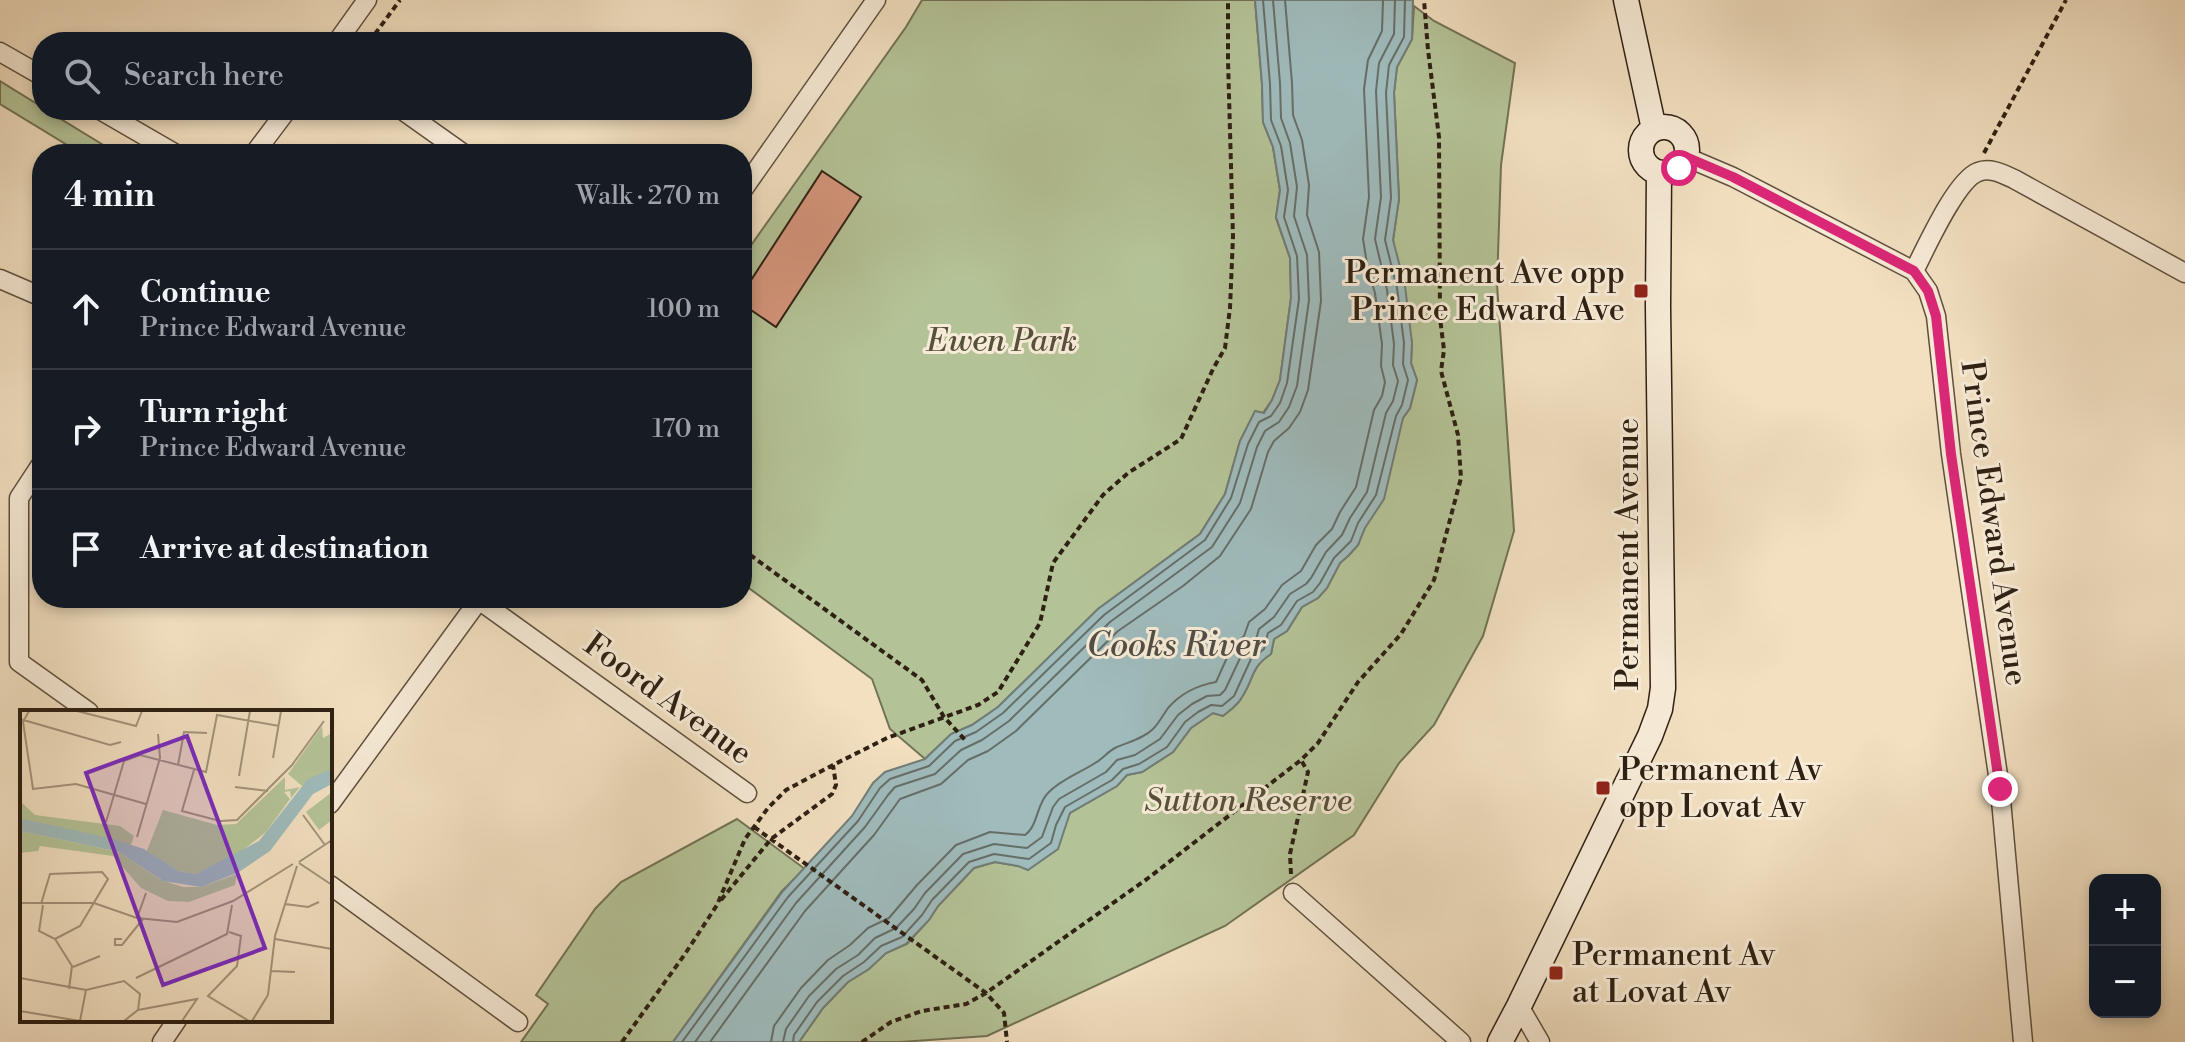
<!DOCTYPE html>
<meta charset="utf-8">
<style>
:root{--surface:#171b24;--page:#20242c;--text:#f1f3f6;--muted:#9ea1a6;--line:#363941}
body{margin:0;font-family:"Libre Bodoni",serif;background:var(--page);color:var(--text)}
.controls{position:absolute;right:24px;bottom:24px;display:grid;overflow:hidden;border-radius:16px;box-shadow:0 4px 12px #0003}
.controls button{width:72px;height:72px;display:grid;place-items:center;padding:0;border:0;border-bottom:2px solid var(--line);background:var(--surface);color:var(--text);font:40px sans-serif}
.stop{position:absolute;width:24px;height:24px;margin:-18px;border:6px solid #db2777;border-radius:50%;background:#fff}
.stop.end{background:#db2777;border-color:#fff;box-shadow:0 2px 8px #0008}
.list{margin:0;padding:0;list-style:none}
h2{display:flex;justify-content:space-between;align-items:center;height:104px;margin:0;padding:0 32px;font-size:34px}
h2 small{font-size:26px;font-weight:400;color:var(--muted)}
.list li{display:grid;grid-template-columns:52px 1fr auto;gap:24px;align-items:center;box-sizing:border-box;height:120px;padding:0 32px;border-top:2px solid var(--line)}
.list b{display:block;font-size:30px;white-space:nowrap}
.list p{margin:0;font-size:26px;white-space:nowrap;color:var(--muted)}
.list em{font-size:26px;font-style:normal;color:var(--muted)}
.icon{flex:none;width:44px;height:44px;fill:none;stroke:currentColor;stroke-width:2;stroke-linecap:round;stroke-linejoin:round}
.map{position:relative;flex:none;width:2185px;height:1042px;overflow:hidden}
.search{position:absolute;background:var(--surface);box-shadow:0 4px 12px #0003;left:32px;top:32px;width:720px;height:88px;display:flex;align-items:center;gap:20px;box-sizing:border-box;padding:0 28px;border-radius:32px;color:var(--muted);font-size:30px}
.panel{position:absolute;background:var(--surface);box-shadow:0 4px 12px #0003;left:32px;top:144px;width:720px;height:464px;border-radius:32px}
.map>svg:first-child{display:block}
.green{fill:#b4c397;stroke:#717255;stroke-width:2}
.water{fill:#9fbbbc;stroke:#727d78;stroke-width:2}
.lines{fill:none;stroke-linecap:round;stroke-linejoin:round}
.shore{stroke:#666e68;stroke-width:2}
.building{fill:#d5957c;stroke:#2e2013;stroke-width:2}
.street-casing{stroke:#5f503e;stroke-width:21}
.secondary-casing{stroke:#2e2013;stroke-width:27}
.path{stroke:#2e2013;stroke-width:4;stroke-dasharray:6 4;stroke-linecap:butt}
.street{stroke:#f7ebd7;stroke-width:18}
.secondary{stroke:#f7ebd7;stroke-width:24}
.route{stroke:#db2777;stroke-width:10}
.poi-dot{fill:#8f2418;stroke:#f7ebd7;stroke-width:3}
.labels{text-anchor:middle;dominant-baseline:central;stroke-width:6;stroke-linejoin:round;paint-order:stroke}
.poi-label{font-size:32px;fill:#2e2013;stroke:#f7ebd7;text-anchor:start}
.park-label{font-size:32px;font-style:italic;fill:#56513b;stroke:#f7ebd7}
.street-label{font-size:32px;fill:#2e2013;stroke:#f7ebd7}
.water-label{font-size:34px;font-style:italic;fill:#504e46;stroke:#f7ebd7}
.inset-road{fill:none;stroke:#a4937b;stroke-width:2}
.view{fill:#7b2cbf;fill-opacity:0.15;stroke:#7b2cbf;stroke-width:4}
.inset-edge{fill:none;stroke:#2e2013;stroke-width:4}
</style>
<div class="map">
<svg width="2185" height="1042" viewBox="0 0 2185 1042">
<rect width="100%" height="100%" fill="#f2e0c1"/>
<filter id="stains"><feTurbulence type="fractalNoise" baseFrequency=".0025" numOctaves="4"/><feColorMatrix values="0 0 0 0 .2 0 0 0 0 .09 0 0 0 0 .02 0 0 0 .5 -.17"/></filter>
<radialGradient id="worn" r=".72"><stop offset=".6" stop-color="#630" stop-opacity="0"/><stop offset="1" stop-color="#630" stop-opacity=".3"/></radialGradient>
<path class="green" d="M 922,0 L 1255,0 L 1262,84 L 1263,122 L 1273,147 L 1280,190 L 1276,218 L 1290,258 L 1291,298 L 1280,380 L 1272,400 L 1263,413 L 1255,412 L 1240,441 L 1225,494 L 1200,534 L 1098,609 L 998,707 L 972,725 L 951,734 L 925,759 L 890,729 L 872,679 L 742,583 L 742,258 L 906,27 Z
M 1414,6 L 1434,21 L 1515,63 L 1501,165 L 1497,284 L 1514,531 L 1483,636 L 1434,725 L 1399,763 L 1354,835 L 1225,926 L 987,1036 L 900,1042 L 799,1042 L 823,1008 L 848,982 L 869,969 L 886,953 L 907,944 L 929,920 L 938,906 L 974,868 L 995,862 L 1018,866 L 1063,828 L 1070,813 L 1117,786 L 1127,775 L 1142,772 L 1173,752 L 1191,728 L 1213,713 L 1223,716 C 1230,710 1238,705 1242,697 C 1255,677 1250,668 1271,654 L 1274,639 L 1287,631 L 1302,607 L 1318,598 L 1327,588 L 1340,563 L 1349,555 L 1358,545 L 1403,418 L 1410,408 L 1417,380 L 1411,363 L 1412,343 L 1393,240 L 1399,199 L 1394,93 L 1397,67 L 1412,39 Z
M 0,81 L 42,107 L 42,110 L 46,110 L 118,154 L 82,154 L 0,104 Z
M 737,819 L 805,869 L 782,891 L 673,1042 L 521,1042 L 548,1004 L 536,995 L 595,909 L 621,882 Z"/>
<path class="water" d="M 1255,0 L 1413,0 L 1412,39 L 1397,67 L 1394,93 L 1399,199 L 1393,240 L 1405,286 L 1412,343 L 1411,363 L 1417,380 L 1410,408 L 1403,418 L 1384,499 L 1365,528 L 1358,545 L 1349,555 L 1340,563 L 1327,588 L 1318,598 L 1302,607 L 1287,631 L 1274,639 L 1271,654 C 1250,668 1255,677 1242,697 C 1238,705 1230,710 1223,716 L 1213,713 L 1191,728 L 1173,752 L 1142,772 L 1127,775 L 1117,786 L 1070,813 L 1058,849 L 1028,870 L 1018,866 L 995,862 L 974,868 L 938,906 L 929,920 L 906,944 L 886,953 L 869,969 L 848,982 L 823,1008 L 799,1042 L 673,1042 L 783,891 L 852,816 L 873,783 L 885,772 L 925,759 L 951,734 L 972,725 L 998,707 L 1098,609 L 1200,534 L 1225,494 L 1240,441 L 1255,411 L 1264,413 L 1272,400 L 1280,380 L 1291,298 L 1290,258 L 1276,217 L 1280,190 L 1273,147 L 1263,122 L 1262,84 Z"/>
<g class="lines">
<path class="shore" d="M 682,1042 L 788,897 L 858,821 L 880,788 L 890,779 L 929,766 L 955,741 L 976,732 L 1003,713 L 1104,615 L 1205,540 L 1231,498 L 1248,444 L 1259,422 L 1271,416 L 1280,403 L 1287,383 L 1299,299 L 1297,256 L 1284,217 L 1288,190 L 1281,146 L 1271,120 L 1270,84 L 1263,0
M 695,1042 L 796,903 L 865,827 L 888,795 L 895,787 L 935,774 L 961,750 L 982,740 L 1009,721 L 1110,622 L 1212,547 L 1240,503 L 1257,447 L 1265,431 L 1279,422 L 1289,407 L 1297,386 L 1309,300 L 1307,255 L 1294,216 L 1297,187 L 1290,143 L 1281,118 L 1280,83 L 1273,0
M 710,1042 L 805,911 L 874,835 L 900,799 L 941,784 L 968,760 L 988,751 L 1016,731 L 1118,631 L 1183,586 L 1220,556 L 1251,509 L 1268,452 L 1274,441 L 1289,428 L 1300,412 L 1308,390 L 1321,301 L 1319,252 L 1307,215 L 1309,185 L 1302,140 L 1293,115 L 1292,83 L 1285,0
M 771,1042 L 774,1026 L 801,988 L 828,960 L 850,945 L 868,928 L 889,918 L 917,885 L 956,845 L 990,832 L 1025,835 C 1038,826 1036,805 1048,793 C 1061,779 1080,773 1095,763 C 1103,759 1107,752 1115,748 C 1128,742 1143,739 1153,729 C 1159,723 1163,715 1168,708 C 1180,694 1198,685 1216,682 L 1230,651 L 1244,636 L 1249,622 L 1265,609 L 1282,585 L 1301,571 L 1316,545 L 1332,529 L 1340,512 L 1356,487 L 1374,410 L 1382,396 L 1385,382 L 1381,366 L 1382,344 L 1375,293 L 1368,270 L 1363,239 L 1369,197 L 1364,89 L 1368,60 L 1382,31 L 1383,0
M 783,1042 L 786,1029 L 809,996 L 836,969 L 858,955 L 875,938 L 896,928 L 914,909 L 925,893 L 963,854 L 994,844 L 1027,848 L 1042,837 L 1053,807 L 1059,799 L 1106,772 L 1117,760 L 1135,755 L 1160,739 L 1178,715 L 1192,704 L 1207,696 L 1220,695 L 1225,690 L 1242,654 L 1255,643 L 1259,629 L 1274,617 L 1290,594 L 1306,584 L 1311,578 L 1326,552 L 1342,535 L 1350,518 L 1367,492 L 1386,413 L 1393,401 L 1398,381 L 1393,365 L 1394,344 L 1387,290 L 1375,239 L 1381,197 L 1376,91 L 1379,63 L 1394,34 L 1395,0
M 793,1042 L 794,1035 L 817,1002 L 843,976 L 864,962 L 881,946 L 902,937 L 922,915 L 932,900 L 969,862 L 994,854 L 1029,859 L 1051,843 L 1056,825 L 1065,807 L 1112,780 L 1123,769 L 1139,764 L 1167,747 L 1185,722 L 1198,712 L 1211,705 L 1222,706 L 1234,696 L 1251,659 L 1264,649 L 1268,633 L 1281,625 L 1297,601 L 1313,592 L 1320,583 L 1334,558 L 1351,541 L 1358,523 L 1376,495 L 1396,416 L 1402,405 L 1408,380 L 1403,364 L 1404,343 L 1397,288 L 1385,240 L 1391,198 L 1386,93 L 1389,65 L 1404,37 L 1405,0"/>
</g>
<path class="building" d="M 822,171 L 861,197 L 776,327 L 742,304 L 742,294 Z"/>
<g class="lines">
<g class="street-casing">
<path id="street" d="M 337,42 L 367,0
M 0,52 L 42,76
M 100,110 L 176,154
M 402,110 L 464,154
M 254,154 L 287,110
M 1686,157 L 1733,177 L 1914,271 L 1928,291 L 1936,316 L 1951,454 L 2000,789 L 2023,1042
M 742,191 L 876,0
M 1914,271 C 1926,248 1956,180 1978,172 C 1990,167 2003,174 2014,179 L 2185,273
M 0,279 L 42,297
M 42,463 L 19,498 L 19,662 L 89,712
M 476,598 L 747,793
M 330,804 L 479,600
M 330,885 L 518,1022
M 1293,893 L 1461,1042
M 1519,1006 L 1540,1042
M 162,1042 L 177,1020"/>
</g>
<g class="secondary-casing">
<path id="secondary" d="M 1626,0 L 1654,129
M1641 150a23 23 0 1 1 46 0a23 23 0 1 1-46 0Z
M 1500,1042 L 1519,1006 L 1650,736 L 1660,709 L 1663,688 L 1658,307 L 1659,173"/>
</g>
<path class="path" d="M 369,42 L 400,0
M 1984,153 L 2066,0
M 742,549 L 922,680 L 944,717 L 966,741
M 754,827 L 986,993 L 1004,1013 L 1007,1042
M 1291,874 L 1290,854 L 1308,772 L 1301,760
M 721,900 L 771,839 L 832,794 L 836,785 L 833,765
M 622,1042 L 685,954 L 717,905 L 745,839 L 768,808 L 786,790 L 833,765 L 887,738 L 978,705 L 998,692 L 1040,623 L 1053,563 L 1103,495 L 1128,473 L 1181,439 L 1213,369 L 1225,348 L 1230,308 L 1233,237 L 1228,60 L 1228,0
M 862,1042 L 891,1022 L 922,1011 L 966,1004 L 986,993 L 1147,879 L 1301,760 L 1318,743 L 1358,682 L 1401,634 L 1434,580 L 1461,478 L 1458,435 L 1441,371 L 1444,350 L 1440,318 L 1439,137 L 1428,50 L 1424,0"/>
<use href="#street" class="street"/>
<use href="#secondary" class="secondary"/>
</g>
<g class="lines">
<path class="route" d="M 1679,168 L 1686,157 L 1733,177 L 1914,271 L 1928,291 L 1936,316 L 1951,454 L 2000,789"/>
</g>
<g class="poi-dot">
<rect x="1633" y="283" width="16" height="16" rx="4"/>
<rect x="1595" y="780" width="16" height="16" rx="4"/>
<rect x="1548" y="965" width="16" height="16" rx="4"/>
</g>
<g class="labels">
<g class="poi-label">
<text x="1625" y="273" text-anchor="end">Permanent Ave opp<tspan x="1625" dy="37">Prince Edward Ave</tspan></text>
<text x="1619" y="770">Permanent Av<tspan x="1619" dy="37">opp Lovat Av</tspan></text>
<text x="1572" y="955">Permanent Av<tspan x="1572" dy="37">at Lovat Av</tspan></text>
</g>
<g class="park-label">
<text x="1002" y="341">Ewen Park</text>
<text x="1248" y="801">Sutton Reserve</text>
</g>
<g class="street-label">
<text transform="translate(1994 523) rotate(82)">Prince Edward Avenue</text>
<text transform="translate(1628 554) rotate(-90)">Permanent Avenue</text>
<text transform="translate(668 699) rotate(36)">Foord Avenue</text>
</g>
<g class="water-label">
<text x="1176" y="646">Cooks River</text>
</g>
</g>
<g transform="translate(20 710)">
<rect width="312" height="312" fill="#f2e0c1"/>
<path d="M 302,16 L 303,28 L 312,23 L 312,59 L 282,76 L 268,64 ZM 265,67 L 265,80 L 280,77 L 271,88 L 270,81 L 264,82 L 270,89 L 246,122 L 214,147 L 176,164 L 158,161 L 126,143 L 143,100 L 197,115 L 216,114 ZM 312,82 L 312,110 L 299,120 L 286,102 ZM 0,91 L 15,105 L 100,116 L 114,126 L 111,135 L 0,108 ZM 0,121 L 99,142 L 141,170 L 163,177 L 181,177 L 217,164 L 215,175 L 169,192 L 148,191 L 121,178 L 93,146 L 20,136 L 18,141 L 0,143 Z" fill="#b4c397"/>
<path d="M 312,59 L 312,74 L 293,84 L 250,141 L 219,162 L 181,177 L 143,171 L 99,142 L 0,121 L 0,108 L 89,128 L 124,139 L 158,161 L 176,164 L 239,131 L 288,69 Z" fill="#9fbbbc"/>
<path class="inset-road" d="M 9,1 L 3,12 L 13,79 L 56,74 L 126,94M 57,1 L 116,16 L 122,1M 0,9 L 90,35 L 101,32M 253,48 L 261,1M 158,55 L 164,22 L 187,23M 174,60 L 162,101 L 200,111 L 217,110 L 272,55 L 304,11M 219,66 L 230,1M 215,77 L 248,81M 283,105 L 305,135M 86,112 L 104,51 L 120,45 L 186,62 L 197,5 L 259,16M 117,127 L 140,48 L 138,24M 279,152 L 312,130M 279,153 L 312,175M 0,193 L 74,193 L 117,208 L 157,212 L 213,191 L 273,154M 21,194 L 30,164 L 82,162 L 88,169 L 60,216 L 35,229M 265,194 L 288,197 L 299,192M 23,195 L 19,221 L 35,229 L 52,256 L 49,279M 117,208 L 126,183M 209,222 L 221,226 L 217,256 L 188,286 L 229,311M 102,229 L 95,229 L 95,235 L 102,235 L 123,209M 255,229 L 312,239M 53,257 L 80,246M 251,261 L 275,262M 0,268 L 66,280 L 104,271 L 120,284 L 118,300M 116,268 L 207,224 L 212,195M 0,301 L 60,311 L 66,280M 104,311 L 118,300 L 177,289 L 162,311M 232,311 L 248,285 L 255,226 L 277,156"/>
<path class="view" d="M 167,26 L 245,238 L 143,275 L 66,63 Z"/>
<rect width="312" height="312" class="inset-edge"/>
</g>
<rect width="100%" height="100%" filter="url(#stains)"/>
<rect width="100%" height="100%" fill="url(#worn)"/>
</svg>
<div class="controls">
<button>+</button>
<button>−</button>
</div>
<div class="stop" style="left:1679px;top:168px"></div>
<div class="stop end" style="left:2000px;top:789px"></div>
<div class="search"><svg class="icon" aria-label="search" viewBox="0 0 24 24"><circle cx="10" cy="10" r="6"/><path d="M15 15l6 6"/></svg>Search here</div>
<section class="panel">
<h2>4 min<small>Walk · 270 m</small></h2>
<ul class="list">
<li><svg class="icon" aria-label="ahead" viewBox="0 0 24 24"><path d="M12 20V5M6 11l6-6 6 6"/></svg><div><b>Continue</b><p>Prince Edward Avenue</p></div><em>100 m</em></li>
<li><svg class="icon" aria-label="right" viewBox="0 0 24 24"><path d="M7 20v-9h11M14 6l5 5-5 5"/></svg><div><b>Turn right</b><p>Prince Edward Avenue</p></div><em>170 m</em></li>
<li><svg class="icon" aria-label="arrive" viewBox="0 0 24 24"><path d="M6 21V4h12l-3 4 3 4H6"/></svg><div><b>Arrive at destination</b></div></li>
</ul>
</section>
</div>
